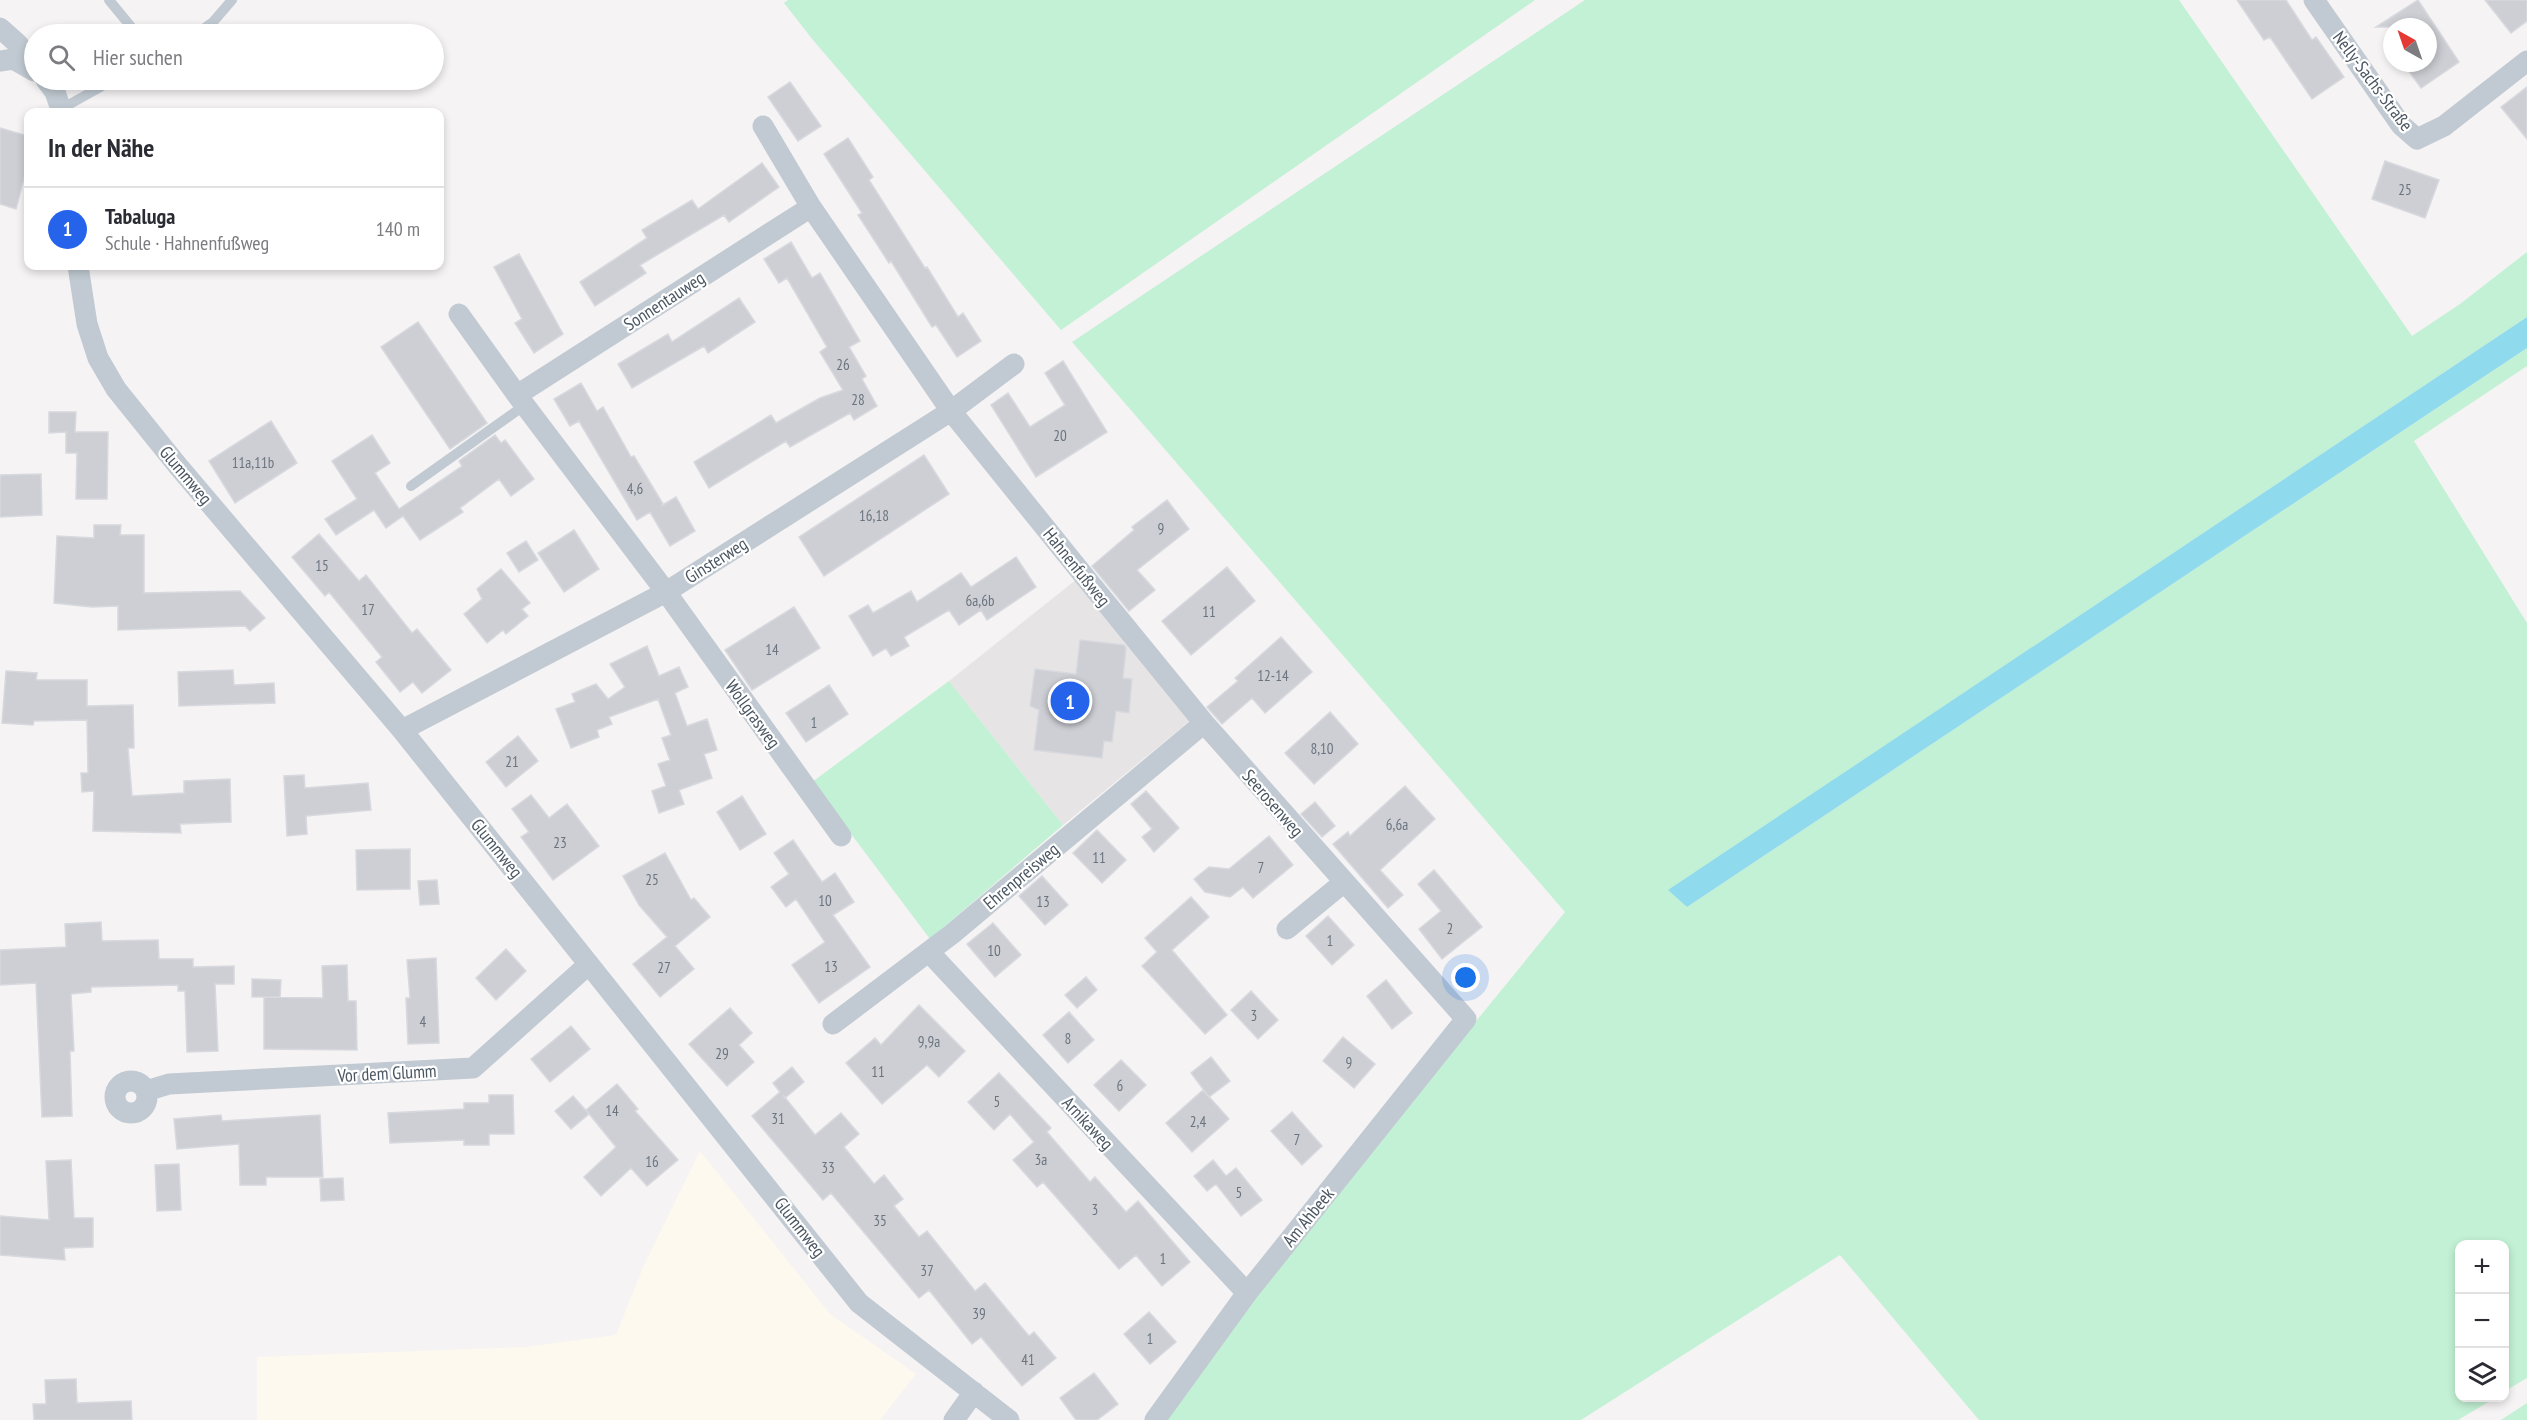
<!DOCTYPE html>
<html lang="de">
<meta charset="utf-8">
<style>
:root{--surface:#fff;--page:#f2f2f3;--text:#2b2b33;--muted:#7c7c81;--line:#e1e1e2;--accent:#2563eb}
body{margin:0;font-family:"PT Sans Narrow",sans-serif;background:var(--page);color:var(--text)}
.controls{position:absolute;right:18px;bottom:18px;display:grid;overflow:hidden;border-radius:12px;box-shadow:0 3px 9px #0003}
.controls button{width:54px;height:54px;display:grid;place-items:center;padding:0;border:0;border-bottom:2px solid var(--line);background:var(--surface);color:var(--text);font:30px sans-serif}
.compass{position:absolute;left:2383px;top:18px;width:54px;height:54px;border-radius:50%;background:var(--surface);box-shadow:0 3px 9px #0003;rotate:320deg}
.you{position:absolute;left:1466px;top:978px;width:21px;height:21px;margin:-15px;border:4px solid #fff;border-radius:50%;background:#1a73e8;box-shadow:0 0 0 9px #1a73e833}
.badge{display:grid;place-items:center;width:39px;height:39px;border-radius:50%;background:var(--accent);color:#fff;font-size:20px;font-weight:700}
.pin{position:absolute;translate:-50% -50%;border:3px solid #fff;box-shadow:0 2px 6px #0006}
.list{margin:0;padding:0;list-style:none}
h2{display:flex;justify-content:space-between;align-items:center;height:78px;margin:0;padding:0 24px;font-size:26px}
h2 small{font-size:20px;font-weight:400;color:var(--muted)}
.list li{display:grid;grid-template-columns:39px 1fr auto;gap:18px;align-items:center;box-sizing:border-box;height:84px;padding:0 24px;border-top:2px solid var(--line)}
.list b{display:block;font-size:22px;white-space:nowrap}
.list p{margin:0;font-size:20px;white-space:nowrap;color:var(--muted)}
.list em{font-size:20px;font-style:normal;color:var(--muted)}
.icon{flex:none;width:33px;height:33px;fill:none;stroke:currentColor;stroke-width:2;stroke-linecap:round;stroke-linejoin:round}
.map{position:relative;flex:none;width:2527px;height:1420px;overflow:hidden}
.search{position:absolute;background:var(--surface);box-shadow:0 3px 9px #0003;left:24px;top:24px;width:420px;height:66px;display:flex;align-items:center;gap:15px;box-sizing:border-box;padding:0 21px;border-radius:33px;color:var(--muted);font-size:22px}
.panel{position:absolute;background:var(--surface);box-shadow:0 3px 9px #0003;left:24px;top:108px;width:420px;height:162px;border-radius:12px}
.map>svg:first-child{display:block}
.commercial{fill:#fdf9ef}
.education{fill:#e6e4e5}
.green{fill:#c3f1d5}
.water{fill:#90daee}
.building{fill:#cdcfd5;stroke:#d7d9de;stroke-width:1.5}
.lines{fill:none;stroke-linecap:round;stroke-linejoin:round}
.lane{stroke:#c1cad2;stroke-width:10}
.street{stroke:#c1cad2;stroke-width:21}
.labels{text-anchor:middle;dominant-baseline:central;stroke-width:4.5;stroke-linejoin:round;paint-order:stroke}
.number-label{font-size:15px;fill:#6b747e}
.street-label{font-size:18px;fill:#4a5661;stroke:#fff}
</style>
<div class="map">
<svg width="2527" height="1420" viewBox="0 0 2527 1420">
<rect width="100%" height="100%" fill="#f5f3f3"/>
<path class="commercial" d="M 700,1151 L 830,1314 L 916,1374 L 880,1420 L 257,1420 L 257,1357 L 526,1347 L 616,1335 L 644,1265 Z"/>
<path class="education" d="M 1077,579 L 1191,720 L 1063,825 L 949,681 Z"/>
<path class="green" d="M 788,0 L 1535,0 L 1061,330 L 813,40 L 784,3 Z
M 1585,0 L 2179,0 L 2412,336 L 2460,304 L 2527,252 L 2527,317 L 1669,890 L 1687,907 L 2527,348 L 2527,366 L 2414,441 L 2527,623 L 2527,1378 L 2505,1391 L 2504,1244 L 2460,1244 L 2460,1398 L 2495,1398 L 2458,1420 L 1979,1420 L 1840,1255 L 1581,1420 L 1161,1420 L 1253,1295 L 1565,912 L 1072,342 Z
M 949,681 L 1063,825 L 930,939 L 812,782 Z
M 2527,1403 L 2527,1420 L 2501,1420 Z"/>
<path class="water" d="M 2527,317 L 2527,348 L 1687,907 L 1668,890 Z"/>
<path class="building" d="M 2237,0 L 2286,0 L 2312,40 L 2316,37 L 2344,77 L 2312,99 L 2270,37 L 2264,40 Z
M 2418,0 L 2459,62 L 2421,88 L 2403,63 L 2428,63 L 2428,27 L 2376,27 Z
M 2485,0 L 2527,0 L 2527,21 L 2511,33 Z
M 790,82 L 821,126 L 798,141 L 768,97 Z
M 2527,87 L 2527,139 L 2501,107 Z
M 0,128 L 28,136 L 28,163 L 16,209 L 0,204 Z
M 848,138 L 873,177 L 869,180 L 925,268 L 927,267 L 958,317 L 963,313 L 981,341 L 957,357 L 936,325 L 932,327 L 891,261 L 889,263 L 858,215 L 862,213 L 824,154 Z
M 2385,161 L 2439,180 L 2425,218 L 2372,199 Z
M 762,163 L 779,187 L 729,222 L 724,215 L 640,265 L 646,273 L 595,306 L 580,282 L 647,238 L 642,230 L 692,200 L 698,209 Z
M 791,242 L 812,278 L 820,273 L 860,341 L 849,347 L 866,376 L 862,379 L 877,406 L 854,420 L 850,413 L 790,447 L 786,441 L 709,488 L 694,462 L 771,415 L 776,423 L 820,398 L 843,390 L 820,352 L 827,347 L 787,278 L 779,283 L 764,259 Z
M 519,254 L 563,334 L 534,353 L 515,323 L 522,319 L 494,267 Z
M 739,298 L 755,322 L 708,353 L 704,346 L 632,388 L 618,364 L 668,334 L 672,342 Z
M 418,322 L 487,423 L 450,449 L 381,347 Z
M 1063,361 L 1107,432 L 1036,477 L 991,405 L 1008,393 L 1030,427 L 1065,405 L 1045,373 Z
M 581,383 L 597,411 L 603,407 L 631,457 L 634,456 L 663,504 L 661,506 L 676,497 L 695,531 L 670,546 L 650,512 L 637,520 L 579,421 L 570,426 L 554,399 Z
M 49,412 L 76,412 L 75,432 L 108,432 L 107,499 L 76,499 L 77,453 L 66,453 L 66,432 L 49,433 Z
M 271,421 L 297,463 L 235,503 L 209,461 Z
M 372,435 L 390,463 L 375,473 L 399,509 L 462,466 L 459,461 L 495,435 L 501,443 L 505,440 L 534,479 L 511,496 L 499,479 L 460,508 L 463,512 L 420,540 L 403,516 L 386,528 L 374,510 L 336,535 L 325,519 L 357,499 L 332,461 Z
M 924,455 L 949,494 L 824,576 L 799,537 Z
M 41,474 L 42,515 L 0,517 L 0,475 Z
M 1167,500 L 1189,529 L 1137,570 L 1155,590 L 1129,611 L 1092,566 L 1134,530 L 1132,527 Z
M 94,525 L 121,525 L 120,535 L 144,535 L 144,593 L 240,591 L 265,618 L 250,631 L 245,626 L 118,630 L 118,606 L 92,607 L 54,603 L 57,536 L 94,538 Z
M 574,530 L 599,569 L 564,592 L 538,553 Z
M 319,534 L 359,581 L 366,575 L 412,633 L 417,629 L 451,670 L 422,693 L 413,682 L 400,692 L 376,662 L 382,657 L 329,592 L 325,596 L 292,557 Z
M 526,541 L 538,560 L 519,572 L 507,553 Z
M 1016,557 L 1036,587 L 987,620 L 981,610 L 959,625 L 949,610 L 904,637 L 909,646 L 891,656 L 886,648 L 873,656 L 849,616 L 868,605 L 873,613 L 911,591 L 917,602 L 961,573 L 971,587 Z
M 1227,567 L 1255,601 L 1191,655 L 1162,621 Z
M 501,569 L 530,603 L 522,609 L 528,616 L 506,634 L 503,630 L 487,643 L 464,614 L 482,599 L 477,589 Z
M 794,607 L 820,648 L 752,690 L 725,650 Z
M 1281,637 L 1312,672 L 1265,713 L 1252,698 L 1222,724 L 1207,707 L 1238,681 L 1235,678 Z
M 1080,640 L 1124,645 L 1126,648 L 1123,678 L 1132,679 L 1129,713 L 1116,711 L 1112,742 L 1104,741 L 1102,758 L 1034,750 L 1039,710 L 1030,706 L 1035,669 L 1076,674 Z
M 647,646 L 659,676 L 679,667 L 688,687 L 675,693 L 687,726 L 707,719 L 717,750 L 704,754 L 712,778 L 679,790 L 684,804 L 659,813 L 652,791 L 666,786 L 658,764 L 670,760 L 662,738 L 671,735 L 658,699 L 609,717 L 612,724 L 597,730 L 599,737 L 571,748 L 556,709 L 575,702 L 572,694 L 596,684 L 608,699 L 625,687 L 610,664 Z
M 233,670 L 234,685 L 274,683 L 275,703 L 179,706 L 178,672 Z
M 6,671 L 37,673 L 36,680 L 87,680 L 87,706 L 133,705 L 134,748 L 128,748 L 132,796 L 184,793 L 184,781 L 230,779 L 231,822 L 180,824 L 181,833 L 93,831 L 94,791 L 82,792 L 81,773 L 88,773 L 87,720 L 34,721 L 33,725 L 2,723 Z
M 829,685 L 848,714 L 806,742 L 786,713 Z
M 1330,712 L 1358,744 L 1314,784 L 1285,753 Z
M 518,736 L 538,761 L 506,787 L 486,762 Z
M 304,775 L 305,788 L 368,783 L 371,810 L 306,816 L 307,834 L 287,836 L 284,776 Z
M 1405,786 L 1435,819 L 1380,870 L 1403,895 L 1388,908 L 1333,844 L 1348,832 L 1350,836 Z
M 1146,791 L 1179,828 L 1154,852 L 1142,837 L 1152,829 L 1131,804 Z
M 531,795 L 549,818 L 567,804 L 599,846 L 553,880 L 521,837 L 529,832 L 512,809 Z
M 742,796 L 766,834 L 740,850 L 717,812 Z
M 1315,802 L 1335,826 L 1322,837 L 1301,814 Z
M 1097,830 L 1126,860 L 1102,883 L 1073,853 Z
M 1269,836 L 1293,865 L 1253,898 L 1243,887 L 1230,897 L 1205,892 L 1194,879 L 1209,867 L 1229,869 Z
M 793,840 L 822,882 L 835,873 L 854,902 L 833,915 L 870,967 L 819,1003 L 792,965 L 825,942 L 796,899 L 786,907 L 771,887 L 789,874 L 774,853 Z
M 410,849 L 410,889 L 357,890 L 356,850 Z
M 665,853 L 691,900 L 694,898 L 710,917 L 675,946 L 694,969 L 660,997 L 633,964 L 667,937 L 639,905 L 623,876 Z
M 1434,870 L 1482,927 L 1442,959 L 1419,929 L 1441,911 L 1418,884 Z
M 1042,876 L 1068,905 L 1045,925 L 1019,896 Z
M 437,880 L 439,904 L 420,905 L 418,881 Z
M 1191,897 L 1209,917 L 1172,950 L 1227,1015 L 1205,1034 L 1142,966 L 1157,952 L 1145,938 Z
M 1328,916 L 1354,945 L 1332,965 L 1306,936 Z
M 101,922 L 102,941 L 158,940 L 159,959 L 193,959 L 193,967 L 234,966 L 234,984 L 215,984 L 218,1051 L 187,1052 L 185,991 L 178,991 L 178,985 L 91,987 L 91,992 L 71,994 L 74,1051 L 70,1051 L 72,1116 L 42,1117 L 36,983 L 0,985 L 0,950 L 66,947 L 65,924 Z
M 993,923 L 1021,955 L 995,977 L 967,944 Z
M 506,949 L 526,971 L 496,1000 L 476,978 Z
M 436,958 L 439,1043 L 408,1044 L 406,998 L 410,998 L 407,960 Z
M 347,965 L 348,1001 L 356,1001 L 357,1050 L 264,1049 L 264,997 L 323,998 L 322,966 Z
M 1086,977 L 1097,990 L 1077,1008 L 1065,995 Z
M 252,979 L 281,980 L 280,997 L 252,997 Z
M 1386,980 L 1412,1013 L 1392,1029 L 1367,996 Z
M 1251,991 L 1278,1020 L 1258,1039 L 1231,1010 Z
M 919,1005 L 965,1051 L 939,1077 L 927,1065 L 882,1104 L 846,1063 L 875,1038 L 881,1045 Z
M 730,1008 L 752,1033 L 739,1045 L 754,1062 L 727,1086 L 689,1044 Z
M 1069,1012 L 1094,1040 L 1068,1063 L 1043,1035 Z
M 571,1026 L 590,1049 L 550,1082 L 531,1059 Z
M 1343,1037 L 1375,1064 L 1354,1088 L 1323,1061 Z
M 1211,1057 L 1230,1081 L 1209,1097 L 1191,1073 Z
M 1121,1060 L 1146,1085 L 1119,1111 L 1094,1085 Z
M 792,1067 L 804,1082 L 785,1098 L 783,1095 L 815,1135 L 841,1113 L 859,1134 L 844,1147 L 874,1184 L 884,1175 L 903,1199 L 894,1206 L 919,1237 L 927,1231 L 975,1291 L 985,1283 L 1029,1336 L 1034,1332 L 1056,1358 L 1022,1386 L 981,1337 L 972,1344 L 929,1290 L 919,1298 L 831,1193 L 823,1200 L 752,1116 L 780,1092 L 773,1083 Z
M 999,1073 L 1051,1128 L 1047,1132 L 1090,1182 L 1095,1177 L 1126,1212 L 1138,1201 L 1190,1262 L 1162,1286 L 1136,1255 L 1119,1269 L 1043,1182 L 1037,1187 L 1013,1160 L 1034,1142 L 1010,1114 L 994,1130 L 968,1102 Z
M 617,1084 L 638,1109 L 635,1111 L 678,1160 L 647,1186 L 631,1168 L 601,1196 L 584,1177 L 616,1147 L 586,1110 Z
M 1203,1090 L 1229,1119 L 1192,1152 L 1166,1123 Z
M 489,1095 L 513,1095 L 514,1134 L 489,1134 L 489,1145 L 464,1145 L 464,1140 L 390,1143 L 388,1113 L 464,1109 L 464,1103 L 489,1103 Z
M 573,1096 L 589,1114 L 571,1129 L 555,1111 Z
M 1292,1112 L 1322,1146 L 1302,1165 L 1271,1131 Z
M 221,1115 L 222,1121 L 320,1115 L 323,1177 L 266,1177 L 266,1185 L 240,1185 L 239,1144 L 177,1149 L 174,1119 Z
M 71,1160 L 74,1218 L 93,1218 L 93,1247 L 64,1248 L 65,1260 L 0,1255 L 0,1216 L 49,1220 L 46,1161 Z
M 1213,1160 L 1226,1176 L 1236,1168 L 1262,1200 L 1241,1216 L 1216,1184 L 1207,1191 L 1194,1176 Z
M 179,1164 L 181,1210 L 157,1211 L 155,1165 Z
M 343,1178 L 344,1200 L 321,1201 L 320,1179 Z
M 1149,1312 L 1176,1342 L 1150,1364 L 1124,1334 Z
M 1094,1373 L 1118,1404 L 1097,1420 L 1076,1420 L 1060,1398 Z
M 76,1379 L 77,1403 L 131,1401 L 132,1420 L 34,1420 L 33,1404 L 46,1404 L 45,1380 Z"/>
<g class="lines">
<path class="lane" d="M 109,0 L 137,34
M 196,34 L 213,22 L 232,0
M 61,109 L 113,80
M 411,486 L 525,405"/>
<path class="street" d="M 2314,0 L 2401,125 L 2417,139 L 2444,126 L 2527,61
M 0,28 L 18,44 L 34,65
M 0,61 L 13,59 L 34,71
M 46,80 L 55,92 L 62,112
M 763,126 L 811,207
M 78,266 L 87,324 L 98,358 L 116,389 L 178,466 L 402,730 L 859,1303 L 1009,1420
M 459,314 L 517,395
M 402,730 L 666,592 L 951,411 L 1014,364
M 841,836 L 666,592 L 517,395 L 811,207 L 951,411 L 1089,582 L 1204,723 L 1466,1019 L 1247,1293 L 1155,1420
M 1287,929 L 1343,883
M 929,952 L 1247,1293
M 833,1024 L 952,934 L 1204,723
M115 1097a16 16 0 1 1 32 0a16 16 0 1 1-32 0Z
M 146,1091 L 169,1084 L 473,1068 L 589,964
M 954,1420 L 974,1392"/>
</g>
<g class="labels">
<g class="number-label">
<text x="2405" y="189">25</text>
<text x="843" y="364">26</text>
<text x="858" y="399">28</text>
<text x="1060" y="435">20</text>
<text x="253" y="462">11a,11b</text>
<text x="635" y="488">4,6</text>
<text x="874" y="515">16,18</text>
<text x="1161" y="528">9</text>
<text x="322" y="565">15</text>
<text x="980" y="600">6a,6b</text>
<text x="368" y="609">17</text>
<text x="1209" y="611">11</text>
<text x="772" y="649">14</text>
<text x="1273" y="675">12-14</text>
<text x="814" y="722">1</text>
<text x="1322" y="748">8,10</text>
<text x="512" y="761">21</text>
<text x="1397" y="824">6,6a</text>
<text x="560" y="842">23</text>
<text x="1099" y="857">11</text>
<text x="1261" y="867">7</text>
<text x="652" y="879">25</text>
<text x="825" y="900">10</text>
<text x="1043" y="901">13</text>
<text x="1450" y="928">2</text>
<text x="1330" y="940">1</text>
<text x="994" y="950">10</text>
<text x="831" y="966">13</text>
<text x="664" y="967">27</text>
<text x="1254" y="1015">3</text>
<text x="423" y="1021">4</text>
<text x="1068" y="1038">8</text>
<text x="929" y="1041">9,9a</text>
<text x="722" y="1053">29</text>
<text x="1349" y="1062">9</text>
<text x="878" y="1071">11</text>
<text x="1120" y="1085">6</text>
<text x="997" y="1101">5</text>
<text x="612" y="1110">14</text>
<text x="778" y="1118">31</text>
<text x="1198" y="1121">2,4</text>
<text x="1297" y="1139">7</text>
<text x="1041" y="1159">3a</text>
<text x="652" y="1161">16</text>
<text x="828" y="1167">33</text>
<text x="1239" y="1192">5</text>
<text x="1095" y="1209">3</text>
<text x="880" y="1220">35</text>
<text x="1163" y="1258">1</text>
<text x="927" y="1270">37</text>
<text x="979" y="1313">39</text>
<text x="1150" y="1338">1</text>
<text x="1028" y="1359">41</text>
</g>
<g class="street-label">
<text transform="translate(2373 81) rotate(53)">Nelly-Sachs-Straße</text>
<text transform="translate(664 301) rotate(-33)">Sonnentauweg</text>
<text transform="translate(186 475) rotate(50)">Glummweg</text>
<text transform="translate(716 560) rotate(-32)">Ginsterweg</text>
<text transform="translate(1077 567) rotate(51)">Hahnenfußweg</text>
<text transform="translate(753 714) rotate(54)">Wollgrasweg</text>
<text transform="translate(1273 803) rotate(49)">Seerosenweg</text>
<text transform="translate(497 848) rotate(51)">Glummweg</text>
<text transform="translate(1021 876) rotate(-40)">Ehrenpreisweg</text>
<text transform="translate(387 1073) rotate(-3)">Vor dem Glumm</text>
<text transform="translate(1088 1123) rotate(47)">Arnikaweg</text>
<text transform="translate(1308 1217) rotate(-51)">Am Ahbeek</text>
<text transform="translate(800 1227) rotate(52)">Glummweg</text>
</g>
</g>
</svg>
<div class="controls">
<button>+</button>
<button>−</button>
<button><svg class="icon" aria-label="layers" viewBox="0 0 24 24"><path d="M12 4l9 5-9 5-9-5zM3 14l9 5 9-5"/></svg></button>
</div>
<svg class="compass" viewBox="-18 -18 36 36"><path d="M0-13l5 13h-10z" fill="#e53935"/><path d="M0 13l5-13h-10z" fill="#7c7c81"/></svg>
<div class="you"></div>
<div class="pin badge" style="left:1070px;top:701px">1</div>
<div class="search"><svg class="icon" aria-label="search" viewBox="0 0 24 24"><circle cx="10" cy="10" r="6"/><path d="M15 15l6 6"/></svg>Hier suchen</div>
<section class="panel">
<h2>In der Nähe<small></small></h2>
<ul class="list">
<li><span class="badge">1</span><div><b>Tabaluga</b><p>Schule · Hahnenfußweg</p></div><em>140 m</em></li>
</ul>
</section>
</div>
